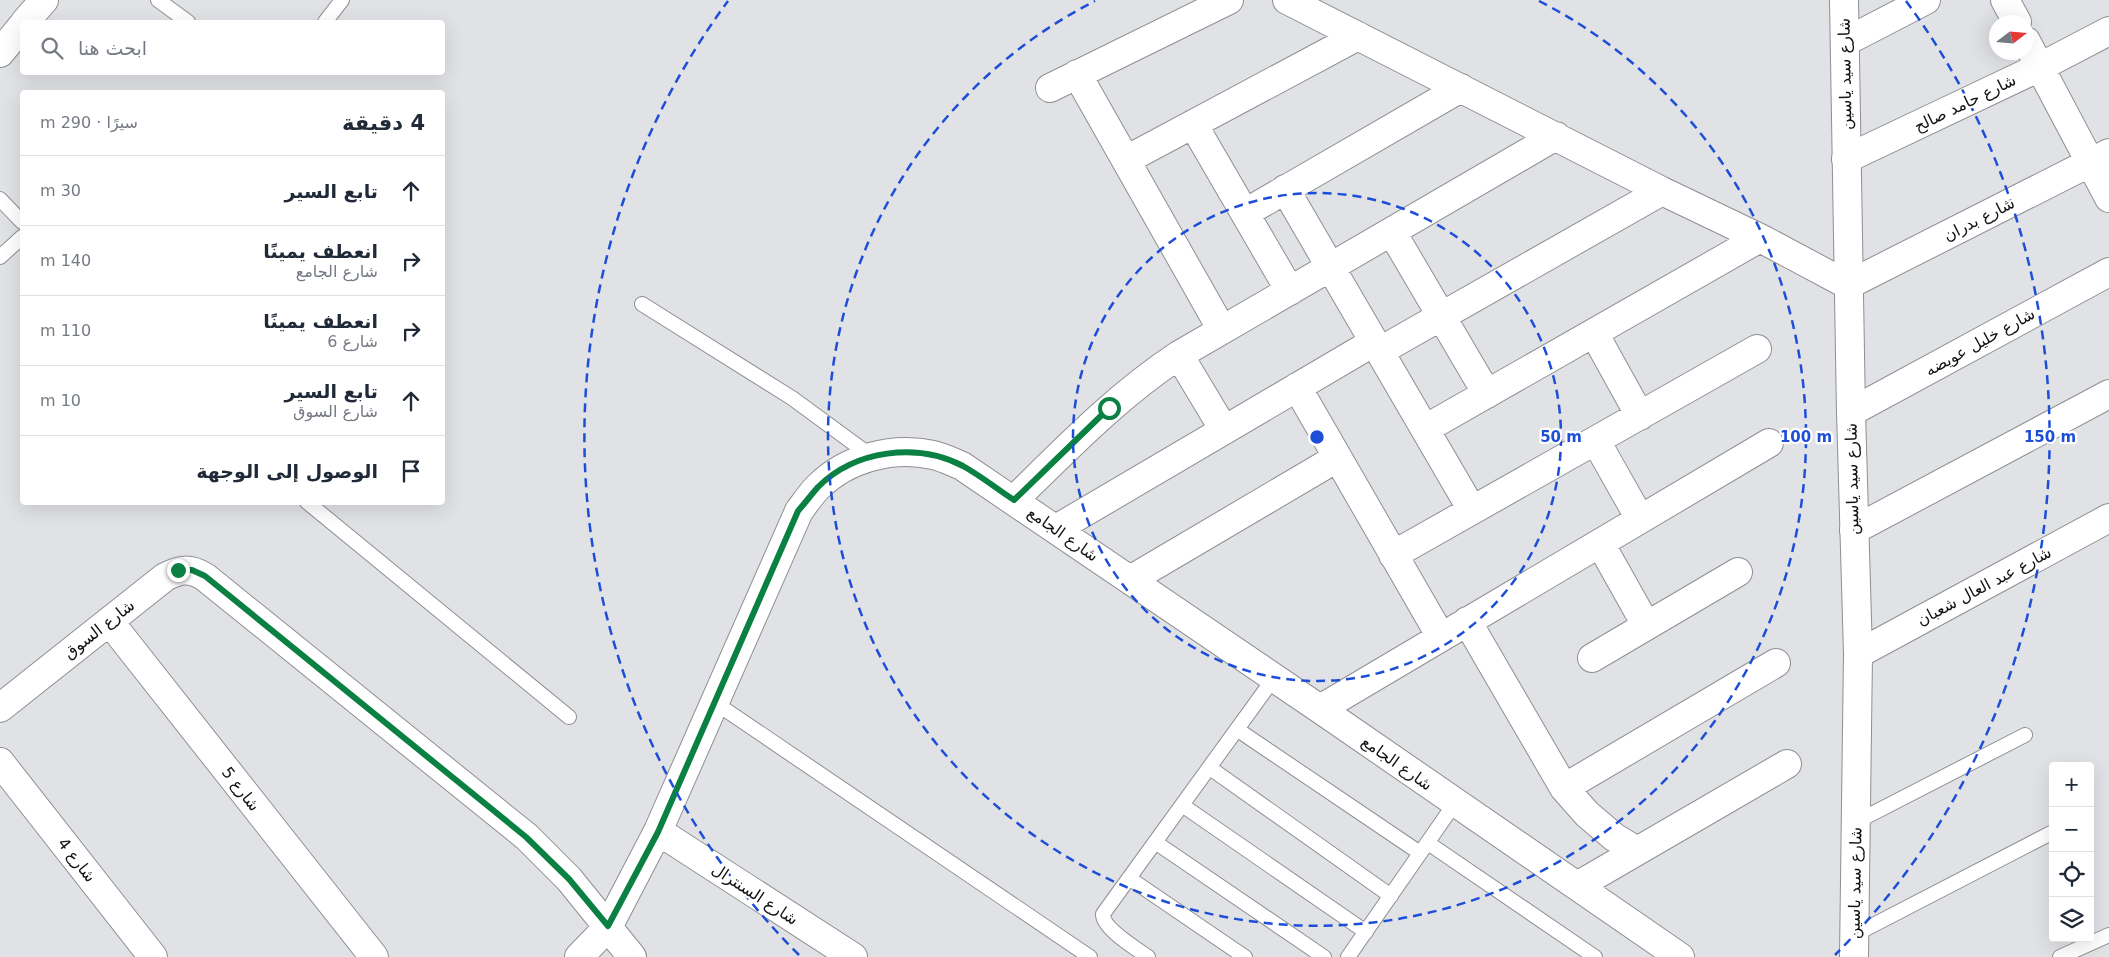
<!DOCTYPE html>
<html lang="ar">
<meta charset="utf-8">
<style>
:root{--surface:#fff;--page:#f6f6f7;--text:#1f2937;--muted:#747a83;--line:#e0e1e3}
body{margin:0;font-family:"DejaVu Sans","Noto Naskh Arabic",sans-serif;background:var(--page);color:var(--text);direction:rtl}
.controls{position:absolute;right:15px;bottom:15px;display:grid;overflow:hidden;border-radius:5px;box-shadow:0 5px 20px #0002}
.controls button{width:45px;height:45px;display:grid;place-items:center;padding:0;border:0;border-bottom:1px solid var(--line);background:var(--surface);color:var(--text);font:25px sans-serif}
.compass{position:absolute;left:1989px;top:15px;width:45px;height:45px;border-radius:50%;background:var(--surface);box-shadow:0 5px 20px #0002;rotate:74deg}
.stop{position:absolute;width:15px;height:15px;margin:-11px;border:4px solid #0b8043;border-radius:50%;background:#fff}
.stop.end{background:#0b8043;border-color:#fff;box-shadow:0 1px 5px #0008}
.list{margin:0;padding:0;list-style:none}
h2{display:flex;justify-content:space-between;align-items:center;height:65px;margin:0;padding:0 20px;font-size:21px}
h2 small{font-size:16px;font-weight:400;color:var(--muted)}
.list li{display:grid;grid-template-columns:32px 1fr auto;gap:15px;align-items:center;box-sizing:border-box;height:70px;padding:0 20px;border-top:1px solid var(--line)}
.list b{display:block;font-size:19px;white-space:nowrap}
.list p{margin:0;font-size:16px;white-space:nowrap;color:var(--muted)}
.list em{font-size:16px;font-style:normal;color:var(--muted)}
.icon{flex:none;width:28px;height:28px;fill:none;stroke:currentColor;stroke-width:2;stroke-linecap:round;stroke-linejoin:round}
.map{position:relative;flex:none;width:2109px;height:957px;overflow:hidden;direction:ltr}
.search{position:absolute;background:var(--surface);box-shadow:0 5px 20px #0002;left:20px;top:20px;width:425px;height:55px;display:flex;align-items:center;gap:12px;box-sizing:border-box;padding:0 18px;border-radius:5px;color:var(--muted);font-size:19px}
.panel{position:absolute;background:var(--surface);box-shadow:0 5px 20px #0002;left:20px;top:90px;width:425px;height:415px;border-radius:5px;direction:rtl}
.map>svg:first-child{display:block}
.lines{fill:none;stroke-linecap:round;stroke-linejoin:round}
.lane-casing{stroke:#8e8f92;stroke-width:16}
.street-casing{stroke:#8e8f92;stroke-width:30}
.secondary-casing{stroke:#8e8f92;stroke-width:30}
.lane{stroke:#fff;stroke-width:14}
.street{stroke:#fff;stroke-width:28}
.secondary{stroke:#fff;stroke-width:28}
.route{stroke:#0b8043;stroke-width:6}
.ring{fill:none;stroke:#1d4ed8;stroke-width:2.5;stroke-dasharray:9 6}
.labels{text-anchor:middle;dominant-baseline:central;stroke-width:4.5;stroke-linejoin:round;paint-order:stroke}
.street-label{font-size:16px;fill:#131314;stroke:#fff}
.centre{fill:#1d4ed8;stroke:#fff;stroke-width:2.5}
.ring-label{font-size:15px;text-anchor:middle;font-weight:bold;fill:#1d4ed8;stroke:#fff;stroke-width:4.5;stroke-linejoin:round;paint-order:stroke}
</style>
<div class="map">
<svg width="2109" height="957" viewBox="0 0 2109 957">
<rect width="100%" height="100%" fill="#e1e2e5"/>
<g class="lines">
<g class="lane-casing">
<path id="lane" d="M 158,0 L 188,22
M 325,22 L 342,0
M 0,199 L 22,222
M 0,257 L 22,237
M 642,304 L 792,398 L 871,456
M 307,502 L 569,717
M 714,702 L 1090,957
M 1238,730 L 1420,853
M 1210,768 L 1391,896
M 1182,805 L 1366,932
M 1856,822 L 2025,735
M 1155,842 L 1324,957
M 1428,843 L 1595,957
M 1129,878 L 1245,957
M 1854,935 L 2053,832
M 1148,957 C 1137,949 1102,928 1103,914 L 1274,678
M 1348,957 L 1455,803
M 2060,957 L 2109,935"/>
</g>
<g class="street-casing">
<path id="street" d="M 1287,0 L 1662,191 L 1760,238 L 1848,285 L 2109,153
M 2005,0 L 2017,22
M 25,22 L 44,0
M 2026,41 L 2109,198
M 1845,42 L 1926,0
M 0,53 L 22,26
M 1077,74 L 1222,330
M 1050,88 L 1229,0
M 1193,124 L 1290,291
M 1846,159 L 2040,67 L 2109,31
M 1126,160 L 1358,36
M 1285,189 L 1472,510
M 1245,213 L 1461,88
M 1392,232 L 1487,394
M 1594,333 L 1640,416
M 1380,351 L 1662,191
M 1179,355 L 1224,430
M 1297,387 L 1441,637
M 1851,412 L 2109,272
M 1425,429 L 1760,238
M 1596,441 L 1640,519
M 1014,500 C 1067,448 1117,396 1179,355 L 1556,136
M 1056,529 L 1374,342
M 1854,530 L 2109,394
M 1600,543 L 1646,625
M 1393,555 L 1757,349
M 1130,580 L 1337,458
M 109,621 L 374,957
M 1467,621 L 1564,788 L 1587,814 L 1614,837 L 1637,851
M 1858,654 L 2109,518
M 1592,658 L 1738,572
M 0,708 L 165,577 C 180,569 190,568 205,577 L 527,837 L 569,879 L 632,957
M 1320,709 L 1769,443
M 0,762 L 153,957
M 1564,788 L 1776,663
M 658,831 L 853,957
M 1577,886 L 1787,764
M 579,957 L 608,927 L 658,831 L 799,511 C 805,503 811,494 818,487 C 847,458 893,446 933,455 C 943,457 952,462 962,466 L 1320,709 L 1680,957"/>
</g>
<g class="secondary-casing">
<path id="secondary" d="M 1844,0 L 1851,412 L 1858,654 L 1854,957"/>
</g>
<use href="#lane" class="lane"/>
<use href="#street" class="street"/>
<use href="#secondary" class="secondary"/>
</g>
<g class="lines">
<path class="route" d="M 178,570 L 192,570 L 205,576 L 526,837 L 569,879 L 608,926 L 658,832 L 798,511 C 805,503 811,495 818,487 C 855,450 917,442 963,466 C 981,476 997,489 1014,500 L 1109,408"/>
</g>
<g class="ring">
<circle cx="1317" cy="437" r="244"/>
<path d="M1539 1A489 489 0 1 1 1095 1"/>
<path d="M799 955A733 733 0 0 1 728 1M1906 1A733 733 0 0 1 1835 955"/>
</g>
<g class="labels">
<g class="street-label">
<text transform="translate(1845 74) rotate(-91)">شارع سيد ياسين</text>
<text transform="translate(1965 103) rotate(-26)">شارع حامد صالح</text>
<text transform="translate(1979 219) rotate(-27)">شارع بدران</text>
<text transform="translate(1980 342) rotate(-29)">شارع خليل عويضه</text>
<text transform="translate(1852 479) rotate(-91)">شارع سيد ياسين</text>
<text transform="translate(1063 534) rotate(35)">شارع الجامع</text>
<text transform="translate(1984 586) rotate(-28)">شارع عبد العال شعبان</text>
<text transform="translate(99 629) rotate(-38)">شارع السوق</text>
<text transform="translate(1397 763) rotate(35)">شارع الجامع</text>
<text transform="translate(241 789) rotate(52)">شارع 5</text>
<text transform="translate(77 860) rotate(52)">شارع 4</text>
<text transform="translate(1855 883) rotate(-89)">شارع سيد ياسين</text>
<text transform="translate(755 894) rotate(33)">شارع السنترال</text>
</g>
</g>
<circle cx="1317" cy="437" r="8" class="centre"/>
<g class="ring-label">
<text x="1561" y="442">50 m</text>
<text x="1806" y="442">100 m</text>
<text x="2050" y="442">150 m</text>
</g>
</svg>
<div class="controls">
<button>+</button>
<button>−</button>
<button><svg class="icon" aria-label="locate" viewBox="0 0 24 24"><circle cx="12" cy="12" r="6"/><path d="M12 2v4M12 18v4M2 12h4M18 12h4"/></svg></button>
<button><svg class="icon" aria-label="layers" viewBox="0 0 24 24"><path d="M12 4l9 5-9 5-9-5zM3 14l9 5 9-5"/></svg></button>
</div>
<svg class="compass" viewBox="-18 -18 36 36"><path d="M0-13l5 13h-10z" fill="#e53935"/><path d="M0 13l5-13h-10z" fill="#747a83"/></svg>
<div class="stop" style="left:1109px;top:408px"></div>
<div class="stop end" style="left:178px;top:570px"></div>
<div class="search"><svg class="icon" aria-label="search" viewBox="0 0 24 24"><circle cx="10" cy="10" r="6"/><path d="M15 15l6 6"/></svg>ابحث هنا</div>
<section class="panel">
<h2>4 دقيقة<small>سيرًا · 290 m</small></h2>
<ul class="list">
<li><svg class="icon" aria-label="ahead" viewBox="0 0 24 24"><path d="M12 20V5M6 11l6-6 6 6"/></svg><div><b>تابع السير</b></div><em>30 m</em></li>
<li><svg class="icon" aria-label="right" viewBox="0 0 24 24"><path d="M7 20v-9h11M14 6l5 5-5 5"/></svg><div><b>انعطف يمينًا</b><p>شارع الجامع</p></div><em>140 m</em></li>
<li><svg class="icon" aria-label="right" viewBox="0 0 24 24"><path d="M7 20v-9h11M14 6l5 5-5 5"/></svg><div><b>انعطف يمينًا</b><p>شارع 6</p></div><em>110 m</em></li>
<li><svg class="icon" aria-label="ahead" viewBox="0 0 24 24"><path d="M12 20V5M6 11l6-6 6 6"/></svg><div><b>تابع السير</b><p>شارع السوق</p></div><em>10 m</em></li>
<li><svg class="icon" aria-label="arrive" viewBox="0 0 24 24"><path d="M6 21V4h12l-3 4 3 4H6"/></svg><div><b>الوصول إلى الوجهة</b></div></li>
</ul>
</section>
</div>
